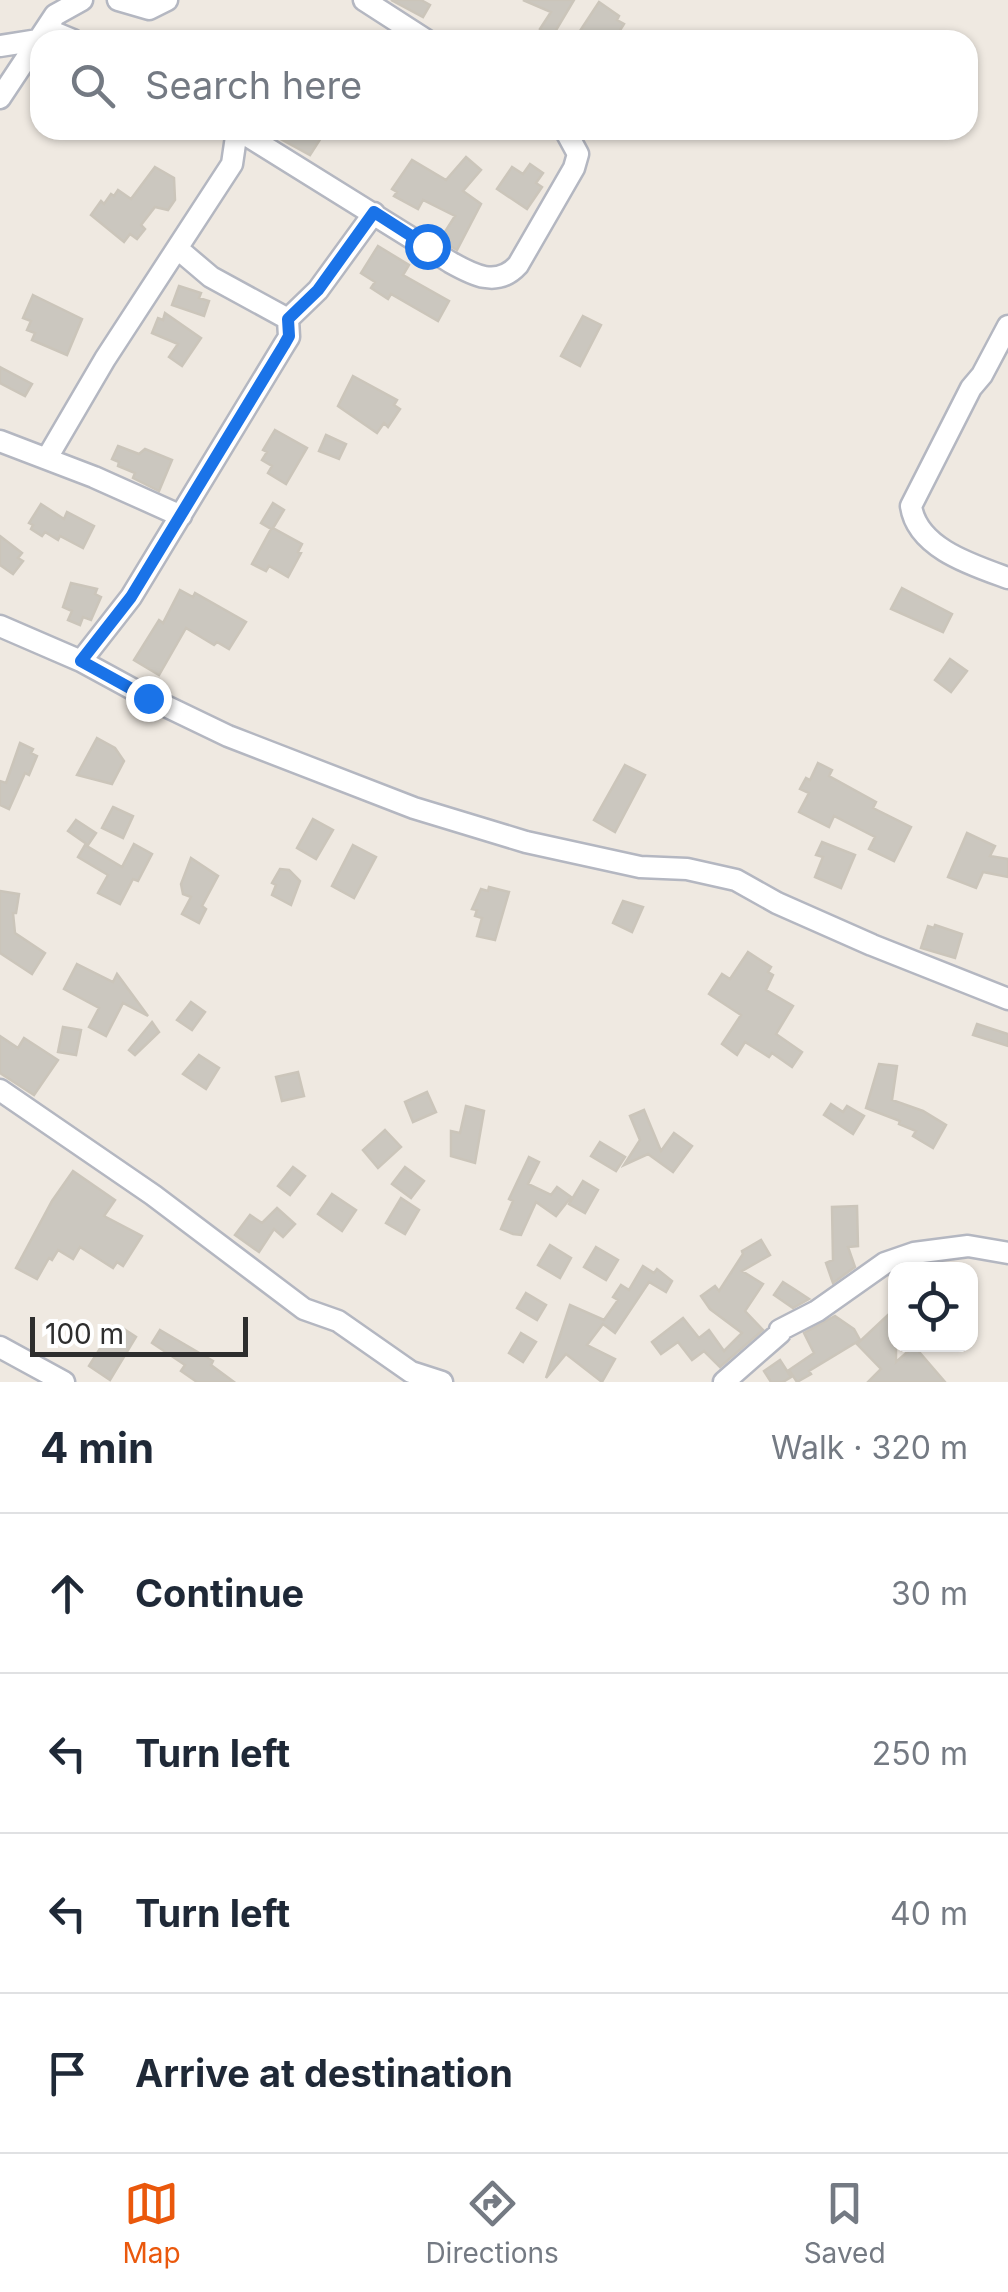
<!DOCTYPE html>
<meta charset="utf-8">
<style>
:root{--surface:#fff;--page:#f6f6f7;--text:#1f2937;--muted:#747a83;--line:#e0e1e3;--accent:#ea580c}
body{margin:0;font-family:Inter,sans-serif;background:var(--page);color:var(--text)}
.controls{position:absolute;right:30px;bottom:30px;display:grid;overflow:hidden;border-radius:20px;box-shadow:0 2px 8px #0004}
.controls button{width:90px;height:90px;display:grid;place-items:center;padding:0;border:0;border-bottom:2px solid var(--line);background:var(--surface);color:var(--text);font:50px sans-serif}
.scale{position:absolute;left:30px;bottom:25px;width:218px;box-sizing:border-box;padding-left:10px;border:5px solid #2e2e2e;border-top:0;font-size:28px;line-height:35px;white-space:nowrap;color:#2e2e2e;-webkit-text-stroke:8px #fff;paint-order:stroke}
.stop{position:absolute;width:30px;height:30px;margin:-22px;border:8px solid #1a73e8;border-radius:50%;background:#fff}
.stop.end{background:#1a73e8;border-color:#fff;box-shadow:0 2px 10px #0008}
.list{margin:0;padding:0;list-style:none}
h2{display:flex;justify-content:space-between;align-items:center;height:130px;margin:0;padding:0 40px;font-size:42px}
h2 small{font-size:32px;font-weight:400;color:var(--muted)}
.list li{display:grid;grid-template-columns:65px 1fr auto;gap:30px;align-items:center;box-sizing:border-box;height:160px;padding:0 40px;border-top:2px solid var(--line)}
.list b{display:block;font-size:38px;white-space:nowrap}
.list em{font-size:32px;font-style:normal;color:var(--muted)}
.icon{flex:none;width:55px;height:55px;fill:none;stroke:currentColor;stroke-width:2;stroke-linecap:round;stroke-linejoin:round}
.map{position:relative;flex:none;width:1008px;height:1382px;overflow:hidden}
.search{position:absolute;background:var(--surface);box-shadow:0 2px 8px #0004;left:30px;right:30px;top:30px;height:110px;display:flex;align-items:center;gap:25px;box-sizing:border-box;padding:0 35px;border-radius:30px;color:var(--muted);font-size:38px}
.sheet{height:770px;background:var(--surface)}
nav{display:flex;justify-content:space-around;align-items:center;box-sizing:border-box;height:140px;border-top:2px solid var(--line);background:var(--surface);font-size:28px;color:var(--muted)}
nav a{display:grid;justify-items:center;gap:5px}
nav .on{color:var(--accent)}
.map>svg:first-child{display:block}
.building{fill:#cbc7bf;stroke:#cbc5ba;stroke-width:2.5}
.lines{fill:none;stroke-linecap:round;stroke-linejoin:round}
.minor-casing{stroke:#b4b7c1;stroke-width:25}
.minor{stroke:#fff;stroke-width:20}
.route{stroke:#1a73e8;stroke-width:12}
</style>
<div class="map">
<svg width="1008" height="1382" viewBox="0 0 1008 1382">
<rect width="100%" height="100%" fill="#efe9e1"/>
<path class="building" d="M 391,0 L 421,0 L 430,5 L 423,17 Z
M 523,0 L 574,0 L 552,37 L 540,29 L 551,12 Z
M 599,2 L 619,16 L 617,20 L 624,24 L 614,40 L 574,40 Z
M 264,130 L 315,130 L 323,135 L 310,155 Z
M 466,157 L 481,170 L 463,191 L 481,204 L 457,250 L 444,242 L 447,237 L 443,235 L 455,216 L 423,200 L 418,209 L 394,196 L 397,192 L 392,189 L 412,160 L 446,180 Z
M 530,164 L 543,173 L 536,183 L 542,187 L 527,209 L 497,189 L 512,167 L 523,174 Z
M 155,167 L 174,178 L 175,200 L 168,210 L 155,207 L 141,225 L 145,229 L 137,239 L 130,234 L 124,242 L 91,215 L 101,201 L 104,204 L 111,194 L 114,196 L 118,190 L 131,199 Z
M 378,246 L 409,265 L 403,275 L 449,301 L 438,321 L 391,294 L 388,299 L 371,288 L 375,282 L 361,273 Z
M 179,286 L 201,293 L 199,298 L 209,301 L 204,316 L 172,305 Z
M 33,295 L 82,319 L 67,355 L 32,340 L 35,333 L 27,330 L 31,321 L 23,318 Z
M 165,313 L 201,338 L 182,366 L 169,357 L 178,344 L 152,333 L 158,318 L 163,320 Z
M 583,316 L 601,325 L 580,366 L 561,356 Z
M 0,367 L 32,384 L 25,396 L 0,383 Z
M 353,376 L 397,400 L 394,405 L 400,409 L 388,427 L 384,423 L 377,433 L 338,406 Z
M 275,430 L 307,448 L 286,484 L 268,473 L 272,466 L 262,460 L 267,452 L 263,450 Z
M 326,435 L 346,444 L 339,459 L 319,451 Z
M 118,446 L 139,454 L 145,449 L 172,460 L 159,491 L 133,478 L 135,473 L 118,466 L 119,462 L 112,459 Z
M 273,503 L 284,510 L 273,528 L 302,544 L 298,552 L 301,553 L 288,577 L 269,566 L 266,571 L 252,564 L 271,529 L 261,523 Z
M 41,504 L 64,519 L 67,512 L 94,526 L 83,548 L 60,536 L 58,540 L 45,532 L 42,536 L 31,529 L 33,525 L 29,523 Z
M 0,536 L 22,553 L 18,558 L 23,561 L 13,574 L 0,565 Z
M 71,583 L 97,589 L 95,594 L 101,597 L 91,620 L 83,617 L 80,625 L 68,620 L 72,611 L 63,607 Z
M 902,588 L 952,614 L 943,632 L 891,609 Z
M 180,590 L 193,597 L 195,593 L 246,622 L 229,649 L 217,642 L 214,645 L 186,628 L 159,675 L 134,660 L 159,620 L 163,623 Z
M 950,659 L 967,671 L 951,692 L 935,680 Z
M 97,738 L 115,748 L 124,761 L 112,784 L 77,775 Z
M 20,743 L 33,749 L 31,753 L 37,756 L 29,775 L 25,773 L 9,809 L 0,805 L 0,781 L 6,783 Z
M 818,763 L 832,770 L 829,776 L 876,802 L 873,808 L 911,827 L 894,861 L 869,849 L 875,837 L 834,816 L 829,827 L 799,812 L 809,793 L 800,789 L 806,778 L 810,780 Z
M 625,765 L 645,775 L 615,832 L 594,820 Z
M 113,807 L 133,816 L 123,838 L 102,828 Z
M 313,819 L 333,830 L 316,859 L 297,848 Z
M 76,820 L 96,833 L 88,845 L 68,831 Z
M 967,833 L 995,846 L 990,856 L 1008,859 L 1008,877 L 983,872 L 976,888 L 948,877 Z
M 822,842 L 855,855 L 841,888 L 815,877 L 823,857 L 816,855 Z
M 134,844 L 152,854 L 138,881 L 133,879 L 120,904 L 98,893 L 108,875 L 78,857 L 85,845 L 122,867 Z
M 353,845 L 376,857 L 354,898 L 332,886 Z
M 191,858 L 218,876 L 202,906 L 206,909 L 199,923 L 182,914 L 191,897 L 183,894 L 181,884 Z
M 280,869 L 289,870 L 300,881 L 291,905 L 272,895 L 276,885 L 272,883 Z
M 489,887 L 509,892 L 495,940 L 477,936 L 482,918 L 475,916 L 477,910 L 472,909 L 481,889 L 488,891 Z
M 0,891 L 19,894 L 16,913 L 13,913 L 15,933 L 45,953 L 32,974 L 0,953 Z
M 623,901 L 643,907 L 632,932 L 613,923 Z
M 935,925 L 962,934 L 955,958 L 921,948 L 928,926 L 934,928 Z
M 748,952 L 771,967 L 768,972 L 773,975 L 766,990 L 793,1006 L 776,1034 L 802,1052 L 792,1067 L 772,1053 L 769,1057 L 745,1042 L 737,1055 L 722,1044 L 741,1015 L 709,994 L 722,974 L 730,979 Z
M 77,964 L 113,982 L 117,974 L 148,1016 L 123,1003 L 106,1036 L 89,1027 L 99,1008 L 64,989 Z
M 191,1002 L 205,1012 L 192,1030 L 177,1020 Z
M 152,1022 L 159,1032 L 135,1055 L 129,1050 Z
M 977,1024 L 1008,1034 L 1008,1046 L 973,1035 Z
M 63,1027 L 81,1030 L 76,1055 L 58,1052 Z
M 0,1036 L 18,1048 L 24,1038 L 58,1060 L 34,1095 L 0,1073 Z
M 199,1055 L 219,1068 L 206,1089 L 183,1074 Z
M 879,1064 L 897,1066 L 892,1100 L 923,1111 L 946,1125 L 933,1148 L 913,1136 L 916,1131 L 899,1124 L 900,1121 L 866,1108 Z
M 298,1072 L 304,1096 L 282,1101 L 276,1077 Z
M 427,1092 L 436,1112 L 413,1122 L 405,1102 Z
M 831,1104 L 843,1112 L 847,1106 L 864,1116 L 853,1134 L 824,1115 Z
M 466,1106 L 484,1111 L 475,1163 L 451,1156 L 451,1131 L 460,1133 Z
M 644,1110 L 661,1151 L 674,1133 L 692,1146 L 673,1172 L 648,1154 L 624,1165 L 640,1140 L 630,1116 Z
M 385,1130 L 401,1147 L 378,1168 L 363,1150 Z
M 600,1142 L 625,1157 L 616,1171 L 591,1156 Z
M 529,1157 L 539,1162 L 528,1184 L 551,1195 L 557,1187 L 571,1197 L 556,1216 L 536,1202 L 521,1235 L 513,1234 L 501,1229 L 513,1201 L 509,1199 Z
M 293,1167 L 305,1176 L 290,1195 L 278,1186 Z
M 405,1167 L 424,1181 L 411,1198 L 392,1184 Z
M 73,1171 L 115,1200 L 104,1216 L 142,1236 L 123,1266 L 117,1262 L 113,1268 L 80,1247 L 73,1259 L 58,1250 L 52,1260 L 49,1258 L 37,1279 L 16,1268 L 52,1201 Z
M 583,1181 L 598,1190 L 585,1213 L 569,1204 Z
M 332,1194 L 356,1210 L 342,1231 L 318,1214 Z
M 401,1198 L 419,1210 L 405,1234 L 386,1223 Z
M 857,1206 L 858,1246 L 848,1247 L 855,1267 L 833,1283 L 826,1263 L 833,1260 L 832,1207 Z
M 277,1208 L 295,1224 L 283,1237 L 274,1229 L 259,1252 L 235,1235 L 250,1215 L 262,1223 Z
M 761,1240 L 770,1255 L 742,1271 L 763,1284 L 745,1311 L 763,1330 L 720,1367 L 704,1351 L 692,1360 L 678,1342 L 661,1354 L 652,1342 L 683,1318 L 699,1338 L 709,1330 L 724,1351 L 742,1333 L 710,1309 L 701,1296 L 715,1286 L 719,1291 L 743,1254 L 742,1251 Z
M 550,1245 L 571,1258 L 560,1278 L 538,1265 Z
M 596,1247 L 618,1260 L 606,1280 L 584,1267 Z
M 643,1266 L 654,1273 L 657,1269 L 672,1281 L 666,1292 L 649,1282 L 615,1333 L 603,1324 L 587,1345 L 615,1359 L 602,1382 L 566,1354 L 546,1378 L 570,1305 L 604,1320 L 618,1300 L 613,1297 L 621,1285 L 629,1290 Z
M 783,1282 L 794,1289 L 809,1299 L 793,1308 L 774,1295 Z
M 526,1293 L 546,1305 L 537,1320 L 517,1308 Z
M 889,1314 L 896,1321 L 896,1362 L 914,1346 L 945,1382 L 868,1382 L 881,1369 L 857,1344 Z
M 835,1316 L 854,1329 L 860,1340 L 809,1371 L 811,1374 L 797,1382 L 789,1370 L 814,1353 L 804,1333 Z
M 113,1328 L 121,1334 L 124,1329 L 136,1337 L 110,1380 L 89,1366 Z
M 160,1330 L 213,1361 L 211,1365 L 234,1382 L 197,1382 L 181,1371 L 185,1365 L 152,1343 Z
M 521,1333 L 536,1342 L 523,1362 L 509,1353 Z
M 780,1360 L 791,1377 L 783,1382 L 771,1382 L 764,1371 Z"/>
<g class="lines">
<g class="minor-casing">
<path id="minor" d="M 118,0 L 149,9 L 167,0
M 364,0 L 426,40
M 0,46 L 38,40 L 56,33 L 73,40
M 0,98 L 55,15 L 82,0
M 238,130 L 450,262 C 473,275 497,288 518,265 L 574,168 L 578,154 L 565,130
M 178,249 L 211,277 L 288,319
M 288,319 L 318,290 L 374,213
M 1008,326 L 982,375 L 971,388 L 911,506 C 917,548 972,565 1008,578
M 0,441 L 94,477 L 181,516
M 47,458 L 105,359 L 232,164 L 237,130
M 0,626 L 81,661 L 149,698 L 228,736 L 414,808 L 526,842 L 640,867 L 687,869 L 736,880 L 777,903 L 872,945 L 1008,999
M 81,661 L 131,597 L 284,345 L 289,337 L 288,319
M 0,1090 L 153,1195 L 304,1309 L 338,1321 L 411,1372 L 442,1382
M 0,1347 L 64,1382
M 724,1382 L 780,1333 L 780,1330 L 817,1311 L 885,1263 L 914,1253 L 968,1246 L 1008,1253"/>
</g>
<use href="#minor" class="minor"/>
</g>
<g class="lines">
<path class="route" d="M 148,698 L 81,661 L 131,597 L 284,345 L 289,336 L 288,319 L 318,290 L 374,212 L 427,246"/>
</g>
</svg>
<div class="controls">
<button><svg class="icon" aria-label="locate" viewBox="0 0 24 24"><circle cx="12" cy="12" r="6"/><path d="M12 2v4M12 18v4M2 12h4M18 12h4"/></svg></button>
</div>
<div class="scale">100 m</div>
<div class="stop" style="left:427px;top:246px"></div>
<div class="stop end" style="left:148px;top:698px"></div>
<div class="search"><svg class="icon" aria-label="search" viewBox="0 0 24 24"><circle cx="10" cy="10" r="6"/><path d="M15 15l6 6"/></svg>Search here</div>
</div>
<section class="sheet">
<h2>4 min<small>Walk · 320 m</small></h2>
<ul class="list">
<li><svg class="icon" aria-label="ahead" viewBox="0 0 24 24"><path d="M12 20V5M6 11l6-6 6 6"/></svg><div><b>Continue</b></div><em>30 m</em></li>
<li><svg class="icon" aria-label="left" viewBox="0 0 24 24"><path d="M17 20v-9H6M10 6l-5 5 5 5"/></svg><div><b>Turn left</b></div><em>250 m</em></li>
<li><svg class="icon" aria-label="left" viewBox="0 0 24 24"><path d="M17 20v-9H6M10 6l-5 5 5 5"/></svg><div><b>Turn left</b></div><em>40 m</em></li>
<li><svg class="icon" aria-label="arrive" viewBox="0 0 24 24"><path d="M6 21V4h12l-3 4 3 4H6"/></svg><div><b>Arrive at destination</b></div></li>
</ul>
</section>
<nav>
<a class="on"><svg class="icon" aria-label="map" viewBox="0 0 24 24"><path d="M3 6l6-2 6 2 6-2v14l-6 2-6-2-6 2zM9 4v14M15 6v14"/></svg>Map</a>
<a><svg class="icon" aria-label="directions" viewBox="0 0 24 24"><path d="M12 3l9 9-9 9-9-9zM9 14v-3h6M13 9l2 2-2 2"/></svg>Directions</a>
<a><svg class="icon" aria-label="saved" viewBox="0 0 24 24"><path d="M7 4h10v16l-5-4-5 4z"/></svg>Saved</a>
</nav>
